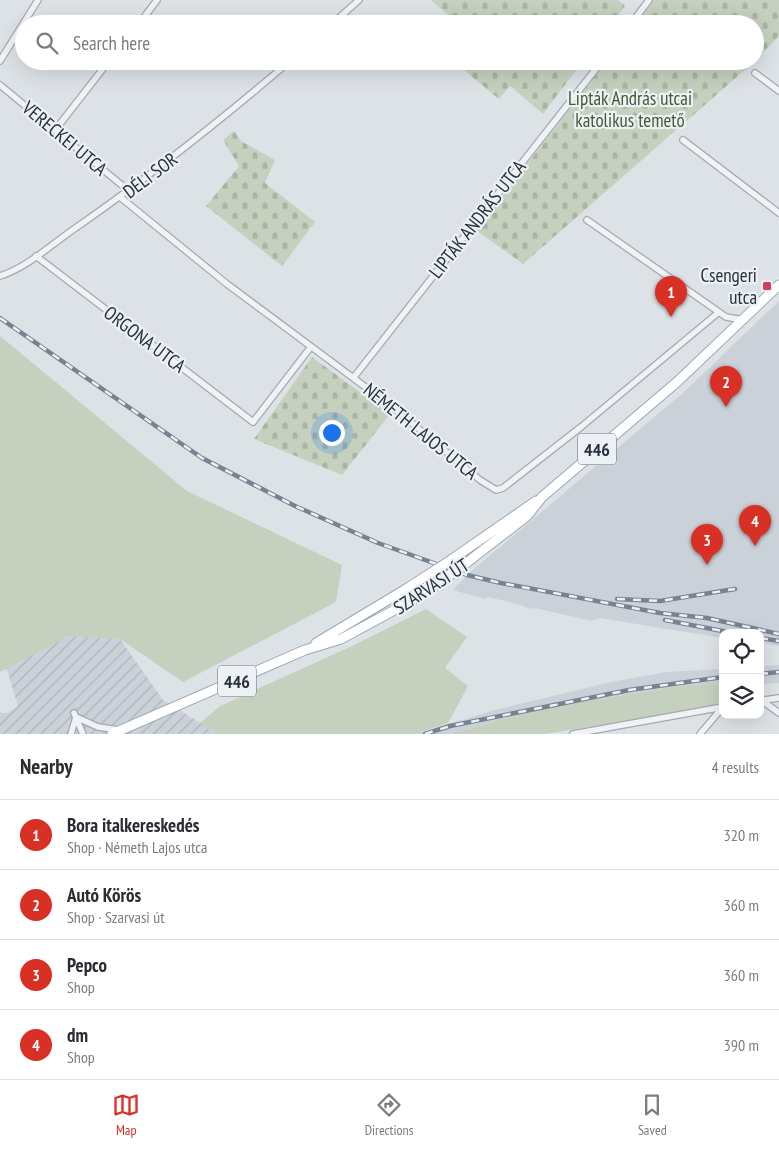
<!DOCTYPE html>
<meta charset="utf-8">
<style>
:root{--surface:#fff;--page:#f2f2f3;--text:#2b2b33;--muted:#7c7c81;--line:#e1e1e2;--accent:#d93025}
body{margin:0;font-family:"PT Sans Narrow",sans-serif;background:var(--page);color:var(--text)}
.controls{position:absolute;right:15px;bottom:15px;display:grid;overflow:hidden;border-radius:10px;box-shadow:0 5px 20px #0002}
.controls button{width:45px;height:45px;display:grid;place-items:center;padding:0;border:0;border-bottom:1px solid var(--line);background:var(--surface);color:var(--text);font:25px sans-serif}
.you{position:absolute;left:331px;top:432px;width:18px;height:18px;margin:-12px;border:4px solid #fff;border-radius:50%;background:#1a73e8;box-shadow:0 0 0 8px #1a73e833}
.badge{display:grid;place-items:center;width:32px;height:32px;border-radius:50%;background:var(--accent);color:#fff;font-size:16px;font-weight:700}
.pin{position:absolute;translate:-50% -41px;filter:drop-shadow(0 1px 2px #0008)}
.pin::after{content:'';position:absolute;top:26px;width:18px;height:15px;background:inherit;clip-path:polygon(0 0,100% 0,50% 100%)}
.list{margin:0;padding:0;list-style:none}
h2{display:flex;justify-content:space-between;align-items:center;height:65px;margin:0;padding:0 20px;font-size:21px}
h2 small{font-size:16px;font-weight:400;color:var(--muted)}
.list li{display:grid;grid-template-columns:32px 1fr auto;gap:15px;align-items:center;box-sizing:border-box;height:70px;padding:0 20px;border-top:1px solid var(--line)}
.list b{display:block;font-size:19px;white-space:nowrap}
.list p{margin:0;font-size:16px;white-space:nowrap;color:var(--muted)}
.list em{font-size:16px;font-style:normal;color:var(--muted)}
.icon{flex:none;width:28px;height:28px;fill:none;stroke:currentColor;stroke-width:2;stroke-linecap:round;stroke-linejoin:round}
.map{position:relative;flex:none;width:779px;height:734px;overflow:hidden}
.search{position:absolute;background:var(--surface);box-shadow:0 5px 20px #0002;left:15px;right:15px;top:15px;height:55px;display:flex;align-items:center;gap:12px;box-sizing:border-box;padding:0 18px;border-radius:28px;color:var(--muted);font-size:19px}
.sheet{height:345px;background:var(--surface)}
nav{display:flex;justify-content:space-around;align-items:center;box-sizing:border-box;height:70px;border-top:1px solid var(--line);background:var(--surface);font-size:14px;color:var(--muted)}
nav a{display:grid;justify-items:center;gap:2px}
nav .on{color:var(--accent)}
.map>svg:first-child{display:block}
.built{fill:#cbd1d9}
.industrial{fill:url(#industrial-furrows)}
.green{fill:#c5d1be}
.cemetery{fill:url(#cemetery-stones)}
.lines{fill:none;stroke-linecap:round;stroke-linejoin:round}
.minor-casing{stroke:#a3a9b1;stroke-width:8}
.primary-casing{stroke:#9da7b3;stroke-width:11}
.minor{stroke:#f0f2f6;stroke-width:5.5}
.primary{stroke:#fff;stroke-width:9}
.rail-casing{stroke:#778391;stroke-width:4.5}
.rail{stroke:#edf1f5;stroke-width:2.5;stroke-dasharray:8;stroke-linecap:butt}
.primary-bridge-casing{stroke:#9da7b3;stroke-width:11;stroke-linecap:butt}
.primary-bridge{stroke:#fff;stroke-width:9}
.poi-dot{fill:#ce4061;stroke:#edf1f5;stroke-width:2}
.labels{text-anchor:middle;dominant-baseline:central;stroke-width:4.5;stroke-linejoin:round;paint-order:stroke}
.shield{fill:#edf1f5;stroke:#626b75;stroke-width:1}
.shield-label{font-size:18px;font-weight:bold;fill:#27313e}
.park-label{font-size:19px;fill:#3e5a34;stroke:#edf1f5}
.street-label{font-size:19px;fill:#27313e;stroke:#edf1f5}
.poi-label{font-size:19px;fill:#27313e;stroke:#edf1f5;text-anchor:end}
</style>
<div class="map">
<svg width="779" height="734" viewBox="0 0 779 734">
<defs>
<pattern id="industrial-furrows" width="10" height="10" patternUnits="userSpaceOnUse" patternTransform="scale(1.25)"><rect width="10" height="10" fill="#cbd1d9"/><path d="M-1 1l2-2M0 10L10 0M9 11l2-2" fill="none" stroke="#aeb4bb"/></pattern>
<pattern id="cemetery-stones" width="16" height="16" patternUnits="userSpaceOnUse" patternTransform="scale(1.25)"><rect width="16" height="16" fill="#c5d1be"/><path d="M2 7V4a2 2 0 0 1 4 0v3zM10 15v-3a2 2 0 0 1 4 0v3z" fill="#a9b4a4"/></pattern>
</defs>
<rect width="100%" height="100%" fill="#dde2e7"/>
<path class="built" d="M 779,301 L 779,646 L 760,643 L 760,633 L 723,633 L 723,638 L 600,618 L 591,621 L 535,608 L 530,609 L 521,605 L 488,597 L 485,599 L 453,590 L 469,573 L 684,392 Z
M 779,665 L 779,683 L 760,684 L 760,666 Z
M 723,669 L 723,684 L 686,685 L 539,709 L 450,734 L 415,734 L 495,710 L 611,682 L 666,672 Z"/>
<path class="industrial" d="M 70,636 L 120,639 L 163,700 L 218,734 L 0,734 L 0,713 L 8,713 L 18,706 L 6,666 Z"/>
<path class="green" d="M 0,336 L 187,491 L 342,565 L 336,602 L 183,682 L 120,639 L 69,636 L 0,672 Z
M 426,609 L 467,637 L 445,668 L 468,686 L 448,723 L 415,734 L 218,734 L 200,723 L 220,706 L 350,647 Z
M 723,684 L 723,705 L 545,734 L 450,734 L 539,709 L 686,685 Z"/>
<path class="cemetery" d="M 431,0 L 618,0 L 625,6 L 611,24 L 458,24 Z
M 654,0 L 779,0 L 779,36 L 755,61 L 755,24 L 636,24 Z
M 472,61 L 583,61 L 543,114 L 510,86 L 499,99 L 465,71 Z
M 607,61 L 755,61 L 523,264 L 476,230 Z
M 234,131 L 241,141 L 275,160 L 265,183 L 315,222 L 282,266 L 206,206 L 239,166 L 223,140 Z
M 312,357 L 390,414 L 342,475 L 254,439 Z"/>
<g class="lines">
<g class="minor-casing">
<path id="minor" d="M 139,24 L 157,0
M 332,24 L 359,0
M 631,24 L 649,0
M 0,61 L 38,0
M 755,73 L 779,91
M 0,85 L 129,191
M 56,129 L 109,61
M 683,140 L 779,213
M 120,197 L 227,284 L 395,409 L 480,480 L 496,490 L 503,488 L 581,427 L 719,312
M 587,220 L 726,317 L 744,320
M 36,256 L 253,422 L 310,348
M 0,276 C 26,268 51,245 74,229 C 149,177 220,121 290,61
M 354,377 L 602,61
M 760,699 L 779,713
M 764,700 L 779,698
M 74,713 L 83,734
M 71,734 L 76,717 L 98,727 L 119,730
M 573,734 L 723,707
M 700,734 L 723,707"/>
</g>
<g class="primary-casing">
<path id="primary" d="M 451,560 L 536,501
M 465,564 L 527,516 L 542,497 L 677,382 L 779,285
M 316,643 L 406,589
M 112,734 L 305,650 L 341,639 L 422,595"/>
</g>
<use href="#minor" class="minor"/>
<use href="#primary" class="primary"/>
<g class="rail-casing">
<path id="rail" d="M 0,318 L 202,458 L 295,506 L 378,543 L 467,575 L 501,583 L 660,613 L 707,618 L 779,634
M 617,599 L 660,601 L 735,589
M 665,620 L 733,633
M 760,638 L 779,641
M 760,674 L 779,672
M 425,734 L 450,726 L 629,690 L 723,677"/>
</g>
<use href="#rail" class="rail"/>
<g class="primary-bridge-casing">
<path id="primary-bridge" d="M 406,589 L 451,560
M 422,595 L 465,564"/>
</g>
<use href="#primary-bridge" class="primary-bridge"/>
</g>
<rect class="poi-dot" x="762" y="281" width="10" height="10" rx="2.5"/>
<g class="labels">
<g class="shield">
<rect x="578" y="433.5" width="38" height="31" rx="4"/>
<rect x="218" y="665.5" width="38" height="31" rx="4"/>
</g>
<g class="shield-label">
<text x="597" y="449">446</text>
<text x="237" y="681">446</text>
</g>
<g class="park-label">
<text x="630" y="98">Lipták András utcai<tspan x="630" dy="22">katolikus temető</tspan></text>
</g>
<g class="street-label">
<text transform="translate(65 138) rotate(40)">VERECKEI UTCA</text>
<text transform="translate(150 175) rotate(-37)">DÉLI SOR</text>
<text transform="translate(477 219) rotate(-52)">LIPTÁK ANDRÁS UTCA</text>
<text transform="translate(145 339) rotate(37)">ORGONA UTCA</text>
<text transform="translate(421 431) rotate(39)">NÉMETH LAJOS UTCA</text>
<text transform="translate(431 586) rotate(-33)">SZARVASI ÚT</text>
</g>
<g class="poi-label">
<text x="757" y="275">Csengeri<tspan x="757" dy="22">utca</tspan></text>
</g>
</g>
</svg>
<div class="controls">
<button><svg class="icon" aria-label="locate" viewBox="0 0 24 24"><circle cx="12" cy="12" r="6"/><path d="M12 2v4M12 18v4M2 12h4M18 12h4"/></svg></button>
<button><svg class="icon" aria-label="layers" viewBox="0 0 24 24"><path d="M12 4l9 5-9 5-9-5zM3 14l9 5 9-5"/></svg></button>
</div>
<div class="you"></div>
<div class="pin badge" style="left:671px;top:317px">1</div>
<div class="pin badge" style="left:726px;top:407px">2</div>
<div class="pin badge" style="left:707px;top:565px">3</div>
<div class="pin badge" style="left:755px;top:546px">4</div>
<div class="search"><svg class="icon" aria-label="search" viewBox="0 0 24 24"><circle cx="10" cy="10" r="6"/><path d="M15 15l6 6"/></svg>Search here</div>
</div>
<section class="sheet">
<h2>Nearby<small>4 results</small></h2>
<ul class="list">
<li><span class="badge">1</span><div><b>Bora italkereskedés</b><p>Shop · Németh Lajos utca</p></div><em>320 m</em></li>
<li><span class="badge">2</span><div><b>Autó Körös</b><p>Shop · Szarvasi út</p></div><em>360 m</em></li>
<li><span class="badge">3</span><div><b>Pepco</b><p>Shop</p></div><em>360 m</em></li>
<li><span class="badge">4</span><div><b>dm</b><p>Shop</p></div><em>390 m</em></li>
</ul>
</section>
<nav>
<a class="on"><svg class="icon" aria-label="map" viewBox="0 0 24 24"><path d="M3 6l6-2 6 2 6-2v14l-6 2-6-2-6 2zM9 4v14M15 6v14"/></svg>Map</a>
<a><svg class="icon" aria-label="directions" viewBox="0 0 24 24"><path d="M12 3l9 9-9 9-9-9zM9 14v-3h6M13 9l2 2-2 2"/></svg>Directions</a>
<a><svg class="icon" aria-label="saved" viewBox="0 0 24 24"><path d="M7 4h10v16l-5-4-5 4z"/></svg>Saved</a>
</nav>
